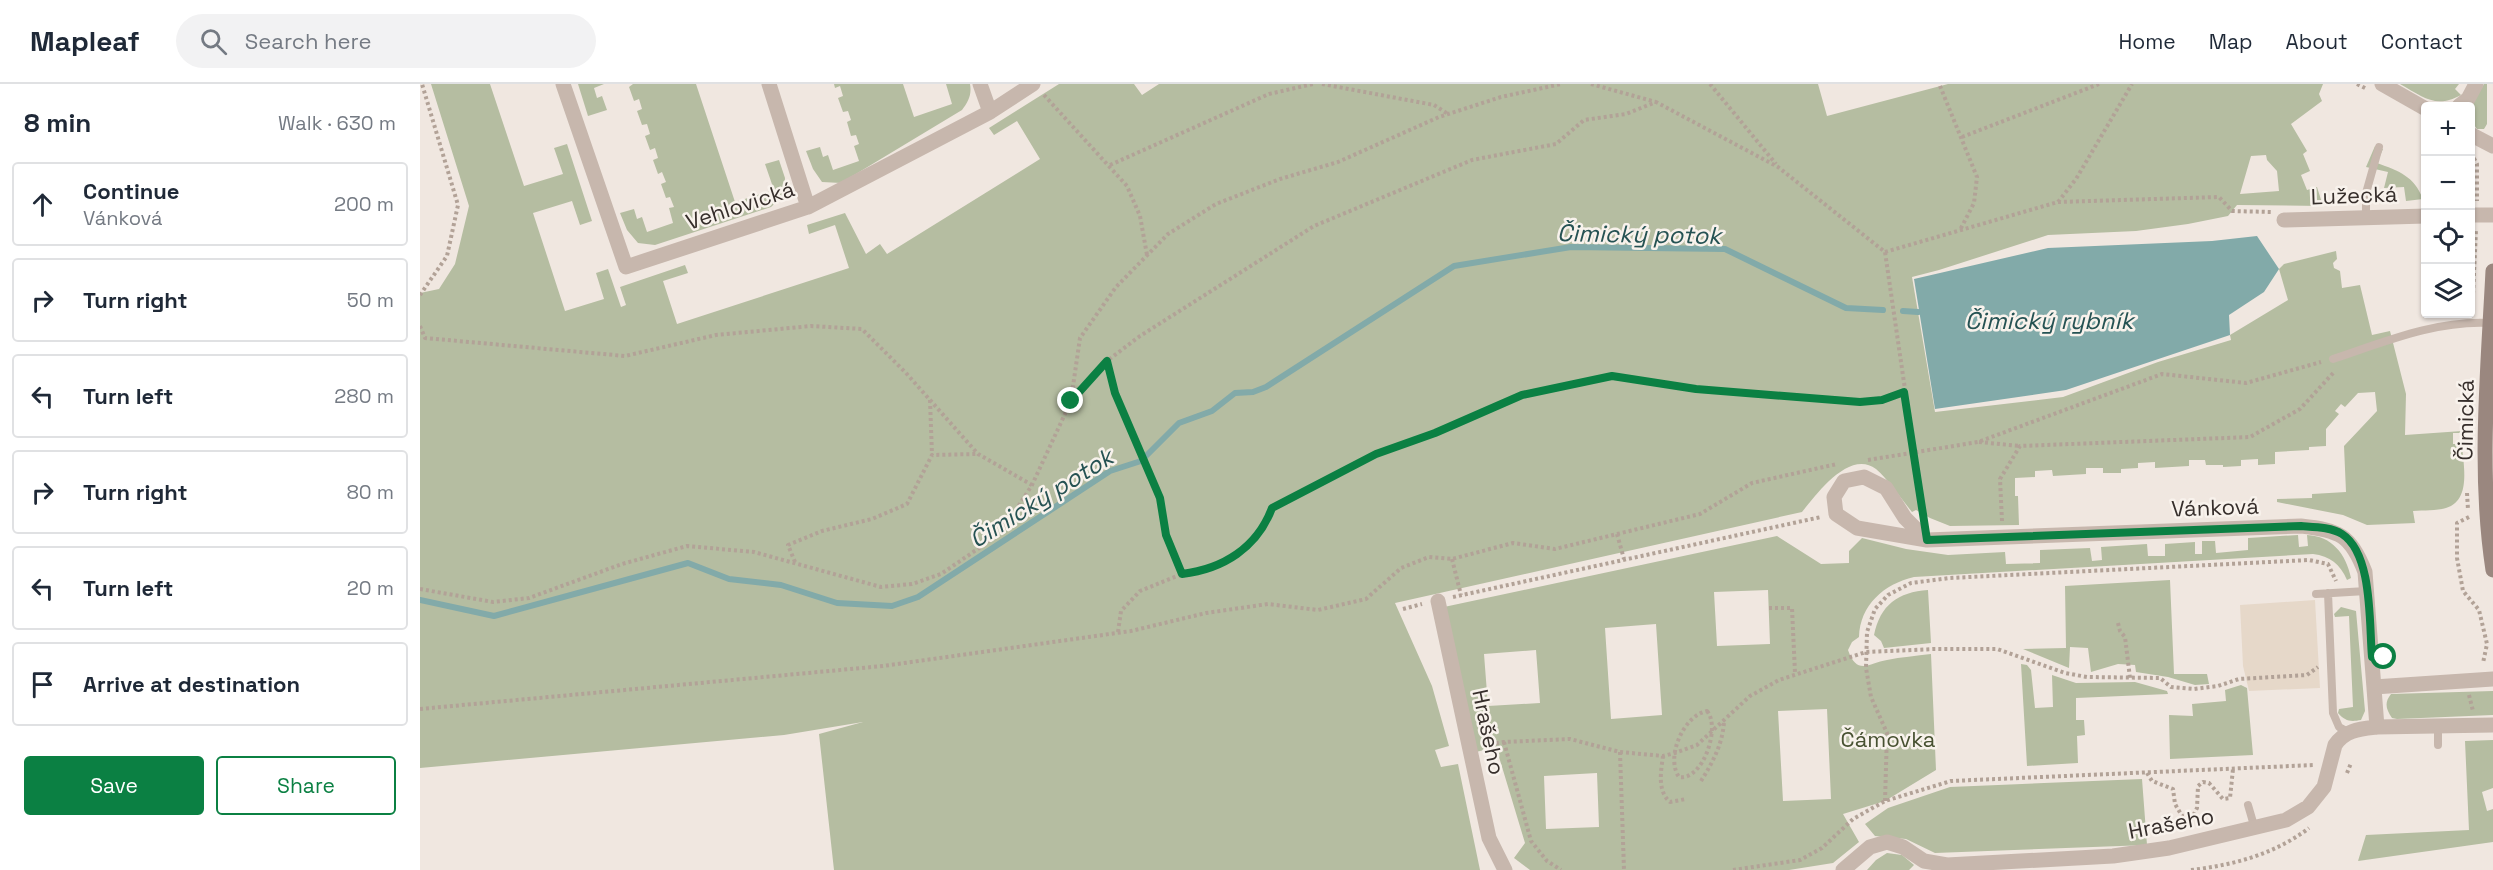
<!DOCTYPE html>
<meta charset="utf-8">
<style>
:root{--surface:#fff;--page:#f2f2f3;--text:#1f2937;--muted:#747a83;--line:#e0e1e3;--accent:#0b8043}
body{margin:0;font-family:"Space Grotesk",sans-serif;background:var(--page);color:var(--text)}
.controls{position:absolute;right:18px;top:18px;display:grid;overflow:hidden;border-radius:6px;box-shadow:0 2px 4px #0004}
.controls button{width:54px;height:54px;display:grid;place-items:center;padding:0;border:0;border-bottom:2px solid var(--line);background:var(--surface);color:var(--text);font:30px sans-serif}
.stop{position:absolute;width:18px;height:18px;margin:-14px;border:4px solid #0b8043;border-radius:50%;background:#fff}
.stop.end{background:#0b8043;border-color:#fff;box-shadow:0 2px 6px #0008}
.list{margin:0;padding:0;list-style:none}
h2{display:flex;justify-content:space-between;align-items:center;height:78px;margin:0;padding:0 24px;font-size:26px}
h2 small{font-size:20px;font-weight:400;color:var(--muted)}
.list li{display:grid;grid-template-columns:39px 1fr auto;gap:18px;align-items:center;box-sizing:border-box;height:84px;margin:0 12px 12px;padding:0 12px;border:2px solid var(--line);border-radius:6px}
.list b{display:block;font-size:22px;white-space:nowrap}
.list p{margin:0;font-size:20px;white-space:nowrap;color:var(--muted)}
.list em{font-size:20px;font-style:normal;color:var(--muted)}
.actions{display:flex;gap:12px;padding:18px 24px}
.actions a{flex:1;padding:14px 0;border:2px solid var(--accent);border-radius:6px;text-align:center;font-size:21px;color:var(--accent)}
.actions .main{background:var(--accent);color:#fff}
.icon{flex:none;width:33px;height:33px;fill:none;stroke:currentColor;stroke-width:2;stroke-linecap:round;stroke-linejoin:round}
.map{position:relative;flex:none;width:2073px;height:786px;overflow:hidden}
header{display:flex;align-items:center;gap:36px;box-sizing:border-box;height:84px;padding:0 30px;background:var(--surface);border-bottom:2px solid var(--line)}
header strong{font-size:28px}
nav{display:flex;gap:33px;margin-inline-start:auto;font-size:21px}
.search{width:420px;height:54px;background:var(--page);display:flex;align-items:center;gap:15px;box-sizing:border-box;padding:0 21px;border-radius:33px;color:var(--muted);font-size:22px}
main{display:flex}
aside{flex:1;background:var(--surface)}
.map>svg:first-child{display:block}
.green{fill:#b5bda1;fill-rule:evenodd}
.plaza{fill:#e6d8c9}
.water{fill:#82aaa9}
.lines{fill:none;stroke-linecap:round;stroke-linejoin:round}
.stream{stroke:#82aaa9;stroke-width:6}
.path{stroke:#b2a297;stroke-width:4;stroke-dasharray:3 3;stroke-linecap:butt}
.lane{stroke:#c7b7ad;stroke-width:8}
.street{stroke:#c7b7ad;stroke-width:15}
.secondary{stroke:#9a877f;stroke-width:15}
.route{stroke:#0b8043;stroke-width:8}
.labels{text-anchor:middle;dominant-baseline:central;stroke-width:5;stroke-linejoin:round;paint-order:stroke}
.street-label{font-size:22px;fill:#362e2b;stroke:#f8f2ec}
.park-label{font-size:22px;fill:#475131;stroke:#f8f2ec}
.water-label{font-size:24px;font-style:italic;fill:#255253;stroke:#f8f2ec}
</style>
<header>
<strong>Mapleaf</strong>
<div class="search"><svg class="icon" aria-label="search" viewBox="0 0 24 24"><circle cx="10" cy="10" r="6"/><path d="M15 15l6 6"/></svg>Search here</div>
<nav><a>Home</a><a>Map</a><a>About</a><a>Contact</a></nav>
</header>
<main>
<aside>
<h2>8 min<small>Walk · 630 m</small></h2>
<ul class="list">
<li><svg class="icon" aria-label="ahead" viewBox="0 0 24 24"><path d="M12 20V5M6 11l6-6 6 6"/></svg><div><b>Continue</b><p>Vánková</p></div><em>200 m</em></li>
<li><svg class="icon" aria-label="right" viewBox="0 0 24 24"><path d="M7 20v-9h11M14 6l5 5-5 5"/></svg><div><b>Turn right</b></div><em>50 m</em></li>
<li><svg class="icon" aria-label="left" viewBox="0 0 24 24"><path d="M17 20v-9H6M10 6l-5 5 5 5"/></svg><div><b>Turn left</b></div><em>280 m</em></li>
<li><svg class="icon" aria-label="right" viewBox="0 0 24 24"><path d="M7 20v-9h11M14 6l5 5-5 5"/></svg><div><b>Turn right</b></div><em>80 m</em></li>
<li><svg class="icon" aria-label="left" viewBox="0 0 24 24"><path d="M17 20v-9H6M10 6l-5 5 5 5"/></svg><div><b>Turn left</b></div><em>20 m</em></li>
<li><svg class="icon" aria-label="arrive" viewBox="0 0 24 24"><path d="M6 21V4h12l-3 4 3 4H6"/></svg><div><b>Arrive at destination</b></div></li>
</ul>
<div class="actions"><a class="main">Save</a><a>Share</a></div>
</aside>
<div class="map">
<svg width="2073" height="786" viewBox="0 0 2073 786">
<rect width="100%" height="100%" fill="#f0e7e0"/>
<path class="green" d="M 11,0 L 70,0 L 104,102 L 143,90 L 134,64 L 147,60 L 172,137 L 160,141 L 152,117 L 113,129 L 145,227 L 184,215 L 176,189 L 188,185 L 201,223 L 206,221 L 200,203 L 265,181 L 268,189 L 243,197 L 257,240 L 429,184 L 415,141 L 389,150 L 387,141 L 425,129 L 446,170 L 460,160 L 467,170 L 620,75 L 597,37 L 574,51 L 569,44 L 639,0 L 714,0 L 722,11 L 739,0 L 1398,0 L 1407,32 L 1528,0 L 1903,0 L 1899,10 L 1902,17 L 1871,40 L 1887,67 L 1883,70 L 1890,87 L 1881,91 L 1887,106 L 1897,103 L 1903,122 L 1817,121 L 1808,132 L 1768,140 L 1716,147 L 1628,151 L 1519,186 L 1492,193 L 1515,328 L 1643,313 L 1738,278 L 1811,256 L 1810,251 L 1868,216 L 1859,185 L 1864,180 L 1916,167 L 1917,175 L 1913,179 L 1914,184 L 1920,187 L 1922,204 L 1940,201 L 1952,251 L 1970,247 L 1986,310 L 1985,351 L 2042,347 L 2042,349 L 2033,349 L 2033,360 L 2042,360 C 2043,380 2052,416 2026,424 C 2016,427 2004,426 1993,427 L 1995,439 L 1947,441 L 1923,431 L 1857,418 L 1857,415 L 1892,414 L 1892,410 L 1926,408 L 1924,362 L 1957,327 L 1955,308 L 1938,309 L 1925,323 L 1921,320 L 1915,327 L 1919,330 L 1906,345 L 1906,362 L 1889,363 L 1889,366 L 1855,368 L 1855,380 L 1838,381 L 1838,375 L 1821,376 L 1821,382 L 1803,383 L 1803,381 L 1786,381 L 1785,376 L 1769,376 L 1769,382 L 1735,384 L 1735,378 L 1718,379 L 1718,384 L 1701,385 L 1701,389 L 1683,389 L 1683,384 L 1666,384 L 1666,390 L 1633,392 L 1632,386 L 1615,387 L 1615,393 L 1595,394 L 1595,412 L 1598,412 L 1599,441 L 1530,442 L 1510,434 L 1496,426 L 1492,428 C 1482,416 1468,395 1456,385 C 1429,365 1396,411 1382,428 L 975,519 L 1012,602 L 1029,662 L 1015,666 L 1021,683 L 1038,680 L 1060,786 L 414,786 L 399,650 L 443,638 L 364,651 L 0,684 L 0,209 L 19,205 L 35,180 L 49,122 ZM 1846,71 L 1847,76 L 1857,87 L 1859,107 L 1820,110 L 1831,72 Z
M 158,0 L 184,0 L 174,4 L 177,14 L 182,12 L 187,26 L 168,32 Z
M 213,0 L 276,0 L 315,118 L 354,106 L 345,80 L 359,76 L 365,94 L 364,111 L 351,123 L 235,161 L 218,159 L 207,146 L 200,129 L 214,125 L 217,135 L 222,133 L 227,148 L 253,139 L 249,124 L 254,123 L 250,113 L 246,114 L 241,100 L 246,98 L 242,88 L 238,90 L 233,76 L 238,74 L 235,64 L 230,66 L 225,52 L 230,50 L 227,40 L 222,41 L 217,27 L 222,25 L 219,15 L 214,17 L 209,3 Z
M 414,0 L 483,0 L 494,33 L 532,20 L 526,0 L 550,0 C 552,11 548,18 542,26 L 421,99 L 402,98 L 393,85 L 386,67 L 400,63 L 403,73 L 408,71 L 413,86 L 439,77 L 434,62 L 439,60 L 436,51 L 431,52 L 427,38 L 431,36 L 428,27 L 423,28 L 418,14 L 423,12 L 420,2 L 415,4 Z
M 1980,0 L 2039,0 L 2035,5 L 2041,11 C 2016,25 2003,13 1980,0 Z
M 2064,0 L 2067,0 L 2067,40 L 2064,45 L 2057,45 C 2044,29 2055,16 2064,0 Z
M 1955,62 L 1963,65 L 1957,79 C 1979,87 1994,92 2003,115 L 1986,117 L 1984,103 L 1964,104 L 1968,88 L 1946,83 Z
M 1878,451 L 1879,463 L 1888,462 L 1887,451 C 1912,452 1926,470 1931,494 L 1927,496 C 1920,480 1910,472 1893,470 L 1494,493 C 1464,500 1440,521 1439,553 L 1432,558 L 1428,566 C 1437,592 1449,579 1467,576 C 1481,573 1496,572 1511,570 L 1516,686 L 1465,717 L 1423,730 L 1439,758 L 1413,779 L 1369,786 L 1110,786 L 1094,774 L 1105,759 L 1076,663 L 1052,669 L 1024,523 L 1357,452 L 1401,480 L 1429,479 L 1429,467 L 1442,454 L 1486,465 L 1528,471 L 1585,468 L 1586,480 L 1620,479 L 1620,466 L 1670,464 L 1672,477 L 1682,476 L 1681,463 L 1727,460 L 1728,472 L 1745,472 L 1745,460 L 1775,458 L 1775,470 L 1782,470 L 1782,457 L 1795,457 L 1796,469 L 1828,466 L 1828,454 ZM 1348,506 L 1350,560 L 1297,562 L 1294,508 ZM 1236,540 L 1242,631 L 1191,635 L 1185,544 ZM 1116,566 L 1120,619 L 1068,622 L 1064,570 ZM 1407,625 L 1411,715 L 1363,717 L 1358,627 ZM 1177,689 L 1179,743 L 1126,745 L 1124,692 Z
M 1750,496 L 1754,590 L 1787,590 L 1789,600 L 1775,601 L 1748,593 L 1716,588 L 1715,581 L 1698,580 L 1671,588 L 1668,564 L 1650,563 L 1649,584 L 1603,565 L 1646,564 L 1645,502 Z
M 1508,506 L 1511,559 L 1464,564 L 1461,557 L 1454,551 C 1460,521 1478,508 1508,506 Z
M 1921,523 L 1936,527 L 1945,627 L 1941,636 C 1930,638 1925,637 1918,629 L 1919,625 L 1933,623 L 1929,532 L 1915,533 L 1914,530 Z
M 1601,580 L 1607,581 L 1611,586 L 1615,624 L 1633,623 L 1632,591 L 1656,599 L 1715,598 L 1747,607 L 1748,610 L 1656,614 L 1656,636 L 1664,636 L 1665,651 L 1657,652 L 1658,679 L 1607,682 Z
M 1821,601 L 1827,604 L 1833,671 L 1750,675 L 1749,631 L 1773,632 L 1772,620 L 1806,617 L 1805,606 Z
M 2073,607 L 2073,631 L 1977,635 L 1972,634 C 1966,625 1964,619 1971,610 Z
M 2073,656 L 2073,704 L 2062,708 L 2067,727 L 2073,725 L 2073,758 L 1938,777 L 1946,751 L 2049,746 L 2045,657 Z
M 1722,695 L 1727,761 L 1515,769 L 1486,755 L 1455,752 L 1445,740 L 1468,724 L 1530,703 Z
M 1467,769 L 1482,771 L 1494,781 L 1489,786 L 1447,786 L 1456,776 Z"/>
<path class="plaza" d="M 1895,516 L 1900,604 L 1829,607 L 1823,582 L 1820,521 Z"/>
<path class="water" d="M 1837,152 L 1859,185 L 1844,208 L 1809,231 L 1810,251 L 1646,306 L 1515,325 L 1494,195 L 1628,164 L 1792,157 Z"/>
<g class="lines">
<path class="stream" d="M 1483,227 L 1498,228
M 0,516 L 74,532 L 268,479 L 309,495 L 361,501 L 417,519 L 472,522 L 498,513 L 690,387 L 721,377 L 759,339 L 792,327 L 815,309 L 833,308 L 846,303 L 1034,182 L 1151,163 L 1305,165 L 1426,224 L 1463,226"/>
<path class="path" d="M 902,0 L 1014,21 L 1028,30
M 1171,0 L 1236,18
M 1290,0 L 1356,80
M 1937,0 L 1947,5
M 1520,2 L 1557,93 L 1554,119 L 1540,146
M 624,11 L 707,102 L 720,132 L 727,171
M 1542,53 L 1679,0
M 2051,69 L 2057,80 L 2057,117
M 690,81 L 849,10 L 893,0
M 1638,118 L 1656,95 L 1712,0
M 1465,168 L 1638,118 L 1799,113 L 1812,127 L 1851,128
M 2053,210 L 2056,146
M 0,211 L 27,172 L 38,121 L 2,0
M 0,242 L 5,254 L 205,272 L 296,251 L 391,242 L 442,245 L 486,289 L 558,370 L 612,401
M 687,278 L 695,309 L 740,414 L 746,451 L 762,490 C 803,485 837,464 852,424 L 956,370 L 1015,349 L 1102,311 L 1192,292 L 1276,305 L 1440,318 L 1462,317 L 1484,308
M 510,316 L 512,371
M 651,316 L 660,254 L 696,203 L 748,150 L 796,120 L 860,95 L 918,78 L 1019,33 L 1081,13 L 1141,0
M 1559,358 L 1600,362
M 1448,376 L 1558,358 L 1742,290 L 1826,299 L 1901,278
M 2047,409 L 2048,426
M 2049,433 L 2037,439 L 2037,474 L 2043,507 L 2059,526 L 2067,560 L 2063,579
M 1582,437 L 1580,395 L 1600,362 L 1830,353 L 1880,325 L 1915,287
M 1197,450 L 1204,475
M 1032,475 L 1041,511
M 375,478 L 368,461 L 402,447 L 452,435 L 487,420 L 512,371 L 557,370
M 0,505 L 73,518 L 109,514 L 202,480 L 267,462 L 334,468 L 461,503 L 492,500 L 521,490 L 565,460 L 591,434 L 612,401 L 651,317 L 687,277 L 720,252 L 894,142 L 1052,76 L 1136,60 L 1164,36 L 1206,30 L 1236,18 L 1358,83 L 1465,168 L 1503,429
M 1033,513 L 1401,433
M 1349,524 L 1372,524 L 1375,589
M 983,525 L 1002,520
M 1698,539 L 1700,547 L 1705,553 L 1710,594
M 698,548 L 701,527 L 720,507 L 762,490
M 2049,611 L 2053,627
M 0,625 L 463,582 L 711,547 L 786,529 L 848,520 L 898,526 L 946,515 L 981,484 L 1009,473 L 1032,475 L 1093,459 L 1135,465 L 1280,430 L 1332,399 L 1417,380
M 1287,627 C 1301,643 1283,697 1259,693 C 1245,673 1264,631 1287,627 Z
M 1084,658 L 1111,757 L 1127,777 L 1141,786
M 1064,661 L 1084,658 L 1150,655 L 1200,668 L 1243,672 L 1255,669 L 1277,661 L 1330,612 L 1359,596 L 1446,568 L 1515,565 L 1577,565 L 1645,589 L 1667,593 L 1740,594 L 1751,603 L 1774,605 L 1798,602 L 1819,595 L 1887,591 L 1898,583
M 1200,668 L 1204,786
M 1243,672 C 1241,687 1237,707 1250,718 L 1266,715
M 1727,689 L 1732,697 L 1753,705 L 1755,720 L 1762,732 L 1774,730 L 1777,724 L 1778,702 L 1783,698 L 1789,699 L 1803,715 L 1810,714 L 1813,685
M 1927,689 L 1931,679
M 1281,697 C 1293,678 1303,659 1304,637
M 1465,717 L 1467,649 L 1451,613 L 1446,584 L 1447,548 L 1455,525 L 1468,511 L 1491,499 L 1530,494 L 1889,476 L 1908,480 L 1916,497
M 1313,786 L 1380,776 L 1402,764 L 1433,735 L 1465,717 L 1531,697 L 1894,681
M 1771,786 C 1814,781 1855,770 1889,744"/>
<path class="lane" d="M 1946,132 L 1946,109 L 1959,63
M 1913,275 C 1964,258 2016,236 2070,239
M 1908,509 L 1913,629 L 1919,643 L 1928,648
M 1896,510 L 1946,507
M 2018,642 L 2018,661
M 1828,721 L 1835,745"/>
<path class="street" d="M 143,0 L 206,183 L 388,123 L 570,28 L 613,0
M 349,0 L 388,123
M 560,0 L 570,28
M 1962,0 L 2006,25
M 2039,22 L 2048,15 L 2056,0
M 2050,50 L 2073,62
M 2050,131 L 2073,131
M 1864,136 L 2006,132
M 1507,456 L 1485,434 L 1466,404 L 1444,393 L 1424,397 L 1414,413 L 1416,430 L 1437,444 L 1507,456 L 1881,442 C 1919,446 1931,451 1945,488 L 1957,643 L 2073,641
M 1018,517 L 1069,754 L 1085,786
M 1954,603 L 2073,595
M 1423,786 L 1450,763 L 1467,758 L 1483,763 L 1504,777 L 1527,781 L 1693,772 L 1749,764 L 1866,736 L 1888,723 L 1904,703 L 1915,661 C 1925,646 1940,645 1957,643"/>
<path class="secondary" d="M 2073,187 C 2068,286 2058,388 2073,486"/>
</g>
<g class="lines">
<path class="route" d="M 651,317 L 687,277 L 695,309 L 740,414 L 746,451 L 762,490 C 803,485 837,464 852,424 L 956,370 L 1015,349 L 1102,311 L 1192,292 L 1276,305 L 1440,318 L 1462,316 L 1484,308 L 1507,456 L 1881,442 C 1894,443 1911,443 1922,450 C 1953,470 1949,540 1952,573 L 1964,573"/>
</g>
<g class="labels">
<g class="street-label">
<text transform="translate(1934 111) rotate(-2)">Lužecká</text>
<text transform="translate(320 121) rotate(-18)">Vehlovická</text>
<text transform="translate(2045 336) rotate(-89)">Čimická</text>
<text transform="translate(1795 423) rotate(-2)">Vánková</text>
<text transform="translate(1069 648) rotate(78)">Hrašeho</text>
<text transform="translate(1751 739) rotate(-11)">Hrašeho</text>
</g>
<g class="park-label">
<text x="1468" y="655">Čámovka</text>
</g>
<g class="water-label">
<text transform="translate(1219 150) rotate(1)">Čimický potok</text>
<text x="1629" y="236">Čimický rybník</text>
<text transform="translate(621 414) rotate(-32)">Čimický potok</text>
</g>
</g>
</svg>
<div class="controls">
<button>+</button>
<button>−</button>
<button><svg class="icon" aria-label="locate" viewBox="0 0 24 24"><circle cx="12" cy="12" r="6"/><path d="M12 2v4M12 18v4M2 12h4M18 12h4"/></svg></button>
<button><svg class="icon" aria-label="layers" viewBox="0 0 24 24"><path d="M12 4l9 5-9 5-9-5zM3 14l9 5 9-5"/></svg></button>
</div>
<div class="stop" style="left:1964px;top:573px"></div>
<div class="stop end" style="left:651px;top:317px"></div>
</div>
</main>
